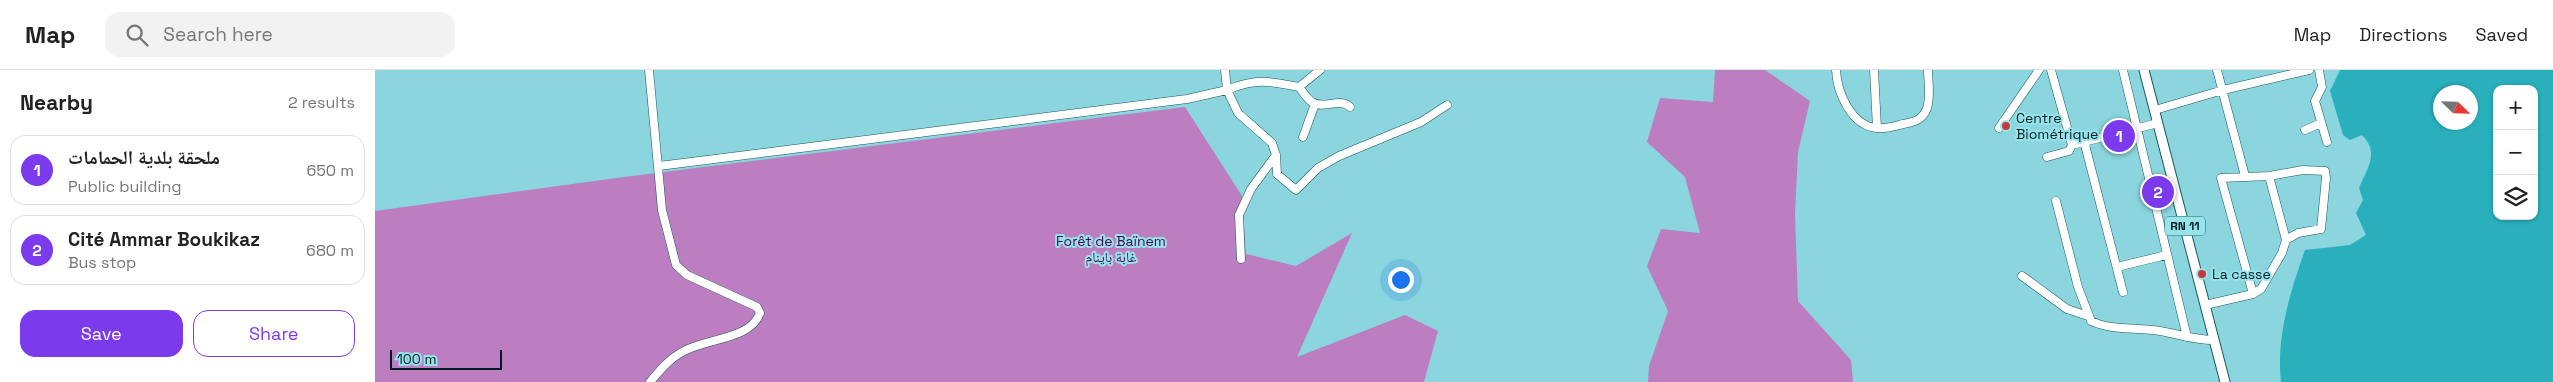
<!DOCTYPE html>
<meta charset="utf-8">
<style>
:root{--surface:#fff;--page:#f2f2f2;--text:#222;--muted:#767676;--line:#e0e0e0;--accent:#7c3aed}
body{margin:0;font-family:"Space Grotesk","Noto Naskh Arabic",sans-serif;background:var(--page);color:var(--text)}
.controls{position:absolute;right:15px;top:15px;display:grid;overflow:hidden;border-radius:10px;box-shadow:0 1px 4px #0004}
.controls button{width:45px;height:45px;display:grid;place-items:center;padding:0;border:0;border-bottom:1px solid var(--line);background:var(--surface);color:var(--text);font:25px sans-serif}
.compass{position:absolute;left:2058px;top:15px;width:45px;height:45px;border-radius:50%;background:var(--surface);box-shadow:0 1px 4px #0004;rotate:113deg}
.scale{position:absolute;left:15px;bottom:12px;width:112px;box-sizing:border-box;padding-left:5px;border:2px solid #001f23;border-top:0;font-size:14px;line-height:18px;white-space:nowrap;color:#001f23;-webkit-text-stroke:4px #97e3eb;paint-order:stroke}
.you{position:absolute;left:1025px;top:209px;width:18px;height:18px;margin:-12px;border:4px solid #fff;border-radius:50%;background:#1a73e8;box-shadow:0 0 0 8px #1a73e833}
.badge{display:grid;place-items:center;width:32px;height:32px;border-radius:50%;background:var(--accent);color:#fff;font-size:16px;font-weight:700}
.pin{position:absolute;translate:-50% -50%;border:2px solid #fff;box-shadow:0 1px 5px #0006}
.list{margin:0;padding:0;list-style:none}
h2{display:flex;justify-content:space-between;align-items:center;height:65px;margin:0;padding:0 20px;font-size:21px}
h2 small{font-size:16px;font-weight:400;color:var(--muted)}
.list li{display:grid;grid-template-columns:32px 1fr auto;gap:15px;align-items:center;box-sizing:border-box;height:70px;margin:0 10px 10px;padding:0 10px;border:1px solid var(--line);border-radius:15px}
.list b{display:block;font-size:19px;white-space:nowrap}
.list p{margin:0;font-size:16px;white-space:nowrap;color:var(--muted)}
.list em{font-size:16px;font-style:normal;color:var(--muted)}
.actions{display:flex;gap:10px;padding:15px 20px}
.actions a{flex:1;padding:11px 0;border:1px solid var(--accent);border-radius:15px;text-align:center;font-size:18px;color:var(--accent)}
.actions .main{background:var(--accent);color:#fff}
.icon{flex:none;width:28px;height:28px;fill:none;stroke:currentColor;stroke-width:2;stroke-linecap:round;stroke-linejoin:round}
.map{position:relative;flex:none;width:2178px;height:312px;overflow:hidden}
header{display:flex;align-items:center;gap:30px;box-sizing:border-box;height:70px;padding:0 25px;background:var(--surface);border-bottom:1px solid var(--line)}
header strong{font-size:24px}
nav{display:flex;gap:28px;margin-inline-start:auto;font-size:18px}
.search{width:350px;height:45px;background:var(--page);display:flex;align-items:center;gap:12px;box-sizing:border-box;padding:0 18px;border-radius:15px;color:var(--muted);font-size:19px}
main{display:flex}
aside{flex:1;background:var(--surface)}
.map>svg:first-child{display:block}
.green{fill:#bd7dc1}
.water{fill:#2ab0bc;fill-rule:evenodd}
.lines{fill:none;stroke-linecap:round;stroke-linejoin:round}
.minor-casing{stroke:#1b575c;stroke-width:9}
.major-casing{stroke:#1b575c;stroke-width:11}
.minor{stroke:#fff;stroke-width:8}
.major{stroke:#fff;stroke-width:9}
.poi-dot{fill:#c8393b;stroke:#97e3eb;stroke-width:2}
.labels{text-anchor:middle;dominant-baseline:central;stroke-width:4;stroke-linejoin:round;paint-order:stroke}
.shield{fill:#97e3eb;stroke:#2d5a5f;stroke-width:1}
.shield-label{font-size:12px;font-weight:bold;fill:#001f23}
.poi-label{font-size:14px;fill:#001f23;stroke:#97e3eb;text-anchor:start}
.park-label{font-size:14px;fill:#4a0350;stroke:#97e3eb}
</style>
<header>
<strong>Map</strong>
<div class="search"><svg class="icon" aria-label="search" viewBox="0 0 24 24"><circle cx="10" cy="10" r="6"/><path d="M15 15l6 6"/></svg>Search here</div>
<nav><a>Map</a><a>Directions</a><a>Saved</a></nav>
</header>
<main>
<aside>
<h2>Nearby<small>2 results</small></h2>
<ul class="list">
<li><span class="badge">1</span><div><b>ملحقة بلدية الحمامات</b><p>Public building</p></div><em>650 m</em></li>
<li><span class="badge">2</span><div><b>Cité Ammar Boukikaz</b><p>Bus stop</p></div><em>680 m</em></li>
</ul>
<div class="actions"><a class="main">Save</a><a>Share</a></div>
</aside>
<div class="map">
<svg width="2178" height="312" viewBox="0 0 2178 312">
<rect width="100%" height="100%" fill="#8ad5de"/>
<path class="green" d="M 1340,0 L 1390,0 L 1435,31 L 1423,82 L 1420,144 L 1423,231 L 1476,290 L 1478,312 L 1273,312 L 1274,296 L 1293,241 L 1272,196 L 1286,159 L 1325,163 L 1310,107 L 1272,72 L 1285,28 L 1338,32 Z
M 810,37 L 867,126 L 871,184 L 921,196 L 977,163 L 922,287 L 1030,245 L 1063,261 L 1049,312 L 0,312 L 0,141 L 249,107 Z"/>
<path class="water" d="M 1965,0 L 2178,0 L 2178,312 L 1906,312 C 1901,267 1915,222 1930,180 L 1975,175 L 1991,165 L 1981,143 L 1988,130 L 1984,118 C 1992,98 2005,83 1987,65 L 1975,70 L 1968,65 L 1955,21 ZM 2122,19 L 2159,19 L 2159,146 L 2122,146 ZM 2066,22 L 2096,22 L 2096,52 L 2066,52 Z"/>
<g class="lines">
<g class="minor-casing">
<path id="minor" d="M 274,0 L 287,140 L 301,195 L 312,205 L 382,237 L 385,243 C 376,269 334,268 309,281 C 295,288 285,300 275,312
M 945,0 L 924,17 C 895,11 880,8 852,20 L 863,43 L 897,73 L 901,85 L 902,104 L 921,120 L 943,98 L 964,86 L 1046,52 L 1072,35
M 1461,0 C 1462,22 1476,56 1502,58 C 1510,59 1520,56 1528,54 C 1539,52 1548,50 1552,38 C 1556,26 1553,12 1553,0
M 1499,0 L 1502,58
M 1676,0 L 1697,75 L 1783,53
M 1748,0 L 1812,267
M 1842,0 L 1870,106
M 1944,0 L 1947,17 L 1940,31 L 1952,72
M 924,17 C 928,22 932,29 937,32 C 949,40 964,27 975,37
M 1780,40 L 1848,20 L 1934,0
M 1624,58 L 1664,0
M 1930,60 L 1946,53
M 928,67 L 940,34
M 1709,71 L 1748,222
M 1672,87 L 1694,81 L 1697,75
M 284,96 L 812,29 L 852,20 L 850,0
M 1681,131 L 1703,217 L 1716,251 C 1737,261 1762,257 1785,261 C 1803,264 1819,270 1838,270
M 866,189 L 864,145 L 876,119 L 901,85
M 1742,197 L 1791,185
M 1647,206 L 1692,239 L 1713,246
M 1878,224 L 1846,108 L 1894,106 L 1928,100 L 1950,101 L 1951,108 L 1946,159 L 1923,163 L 1911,170
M 1830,235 L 1878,224 L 1886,219 L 1907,183 L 1911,170 L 1894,106"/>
</g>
<g class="major-casing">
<path id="major" d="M 1769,0 L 1850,312"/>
</g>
<use href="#minor" class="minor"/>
<use href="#major" class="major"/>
</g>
<g class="poi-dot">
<circle cx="1631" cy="56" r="5"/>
<circle cx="1827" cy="204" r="5"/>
</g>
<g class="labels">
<rect class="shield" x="1790" y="146.5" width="40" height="19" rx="4"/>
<g class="shield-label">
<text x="1810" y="156">RN 11</text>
</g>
<g class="poi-label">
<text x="1641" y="48">Centre<tspan x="1641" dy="16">Biométrique</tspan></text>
<text x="1837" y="204">La casse</text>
</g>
<g class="park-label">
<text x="736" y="171">Forêt de Baïnem<tspan x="736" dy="16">غابة باينام</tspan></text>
</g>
</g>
</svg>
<div class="controls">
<button>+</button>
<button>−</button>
<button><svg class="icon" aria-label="layers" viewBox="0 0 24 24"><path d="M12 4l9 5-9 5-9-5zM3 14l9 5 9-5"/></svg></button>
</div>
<svg class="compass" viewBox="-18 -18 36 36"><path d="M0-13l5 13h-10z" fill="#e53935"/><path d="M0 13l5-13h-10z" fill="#767676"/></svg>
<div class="scale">100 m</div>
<div class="you"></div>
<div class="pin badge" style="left:1744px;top:66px">1</div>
<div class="pin badge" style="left:1783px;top:122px">2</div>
</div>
</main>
